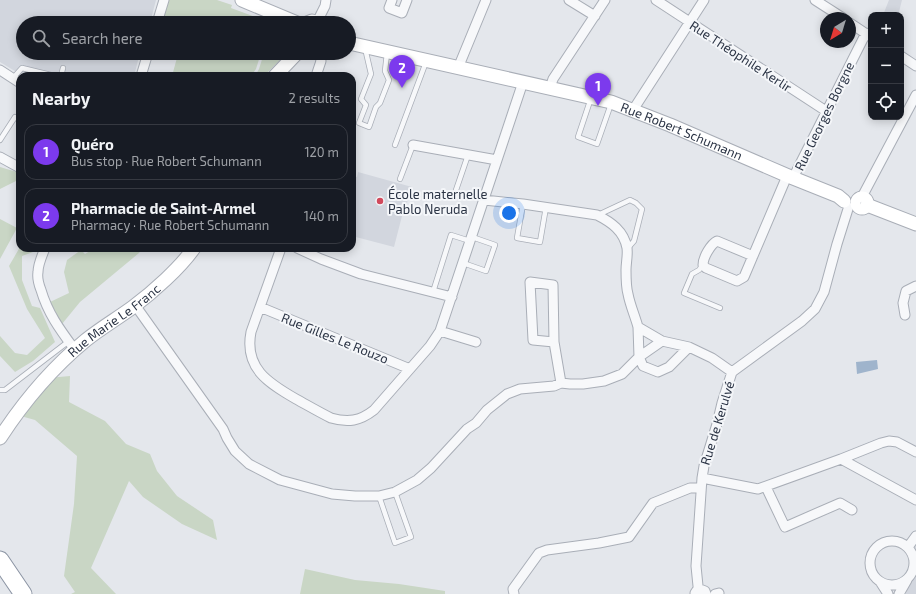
<!DOCTYPE html>
<meta charset="utf-8">
<style>
:root{--surface:#171b24;--page:#242831;--text:#f1f3f6;--muted:#9ea1a6;--line:#363941;--accent:#7c3aed}
body{margin:0;font-family:"Exo 2",sans-serif;background:var(--page);color:var(--text)}
.controls{position:absolute;right:12px;top:12px;display:grid;overflow:hidden;border-radius:8px;box-shadow:0 2px 10px #0003}
.controls button{width:36px;height:36px;display:grid;place-items:center;padding:0;border:0;border-bottom:1px solid var(--line);background:var(--surface);color:var(--text);font:20px sans-serif}
.compass{position:absolute;left:820px;top:12px;width:36px;height:36px;border-radius:50%;background:var(--surface);box-shadow:0 2px 10px #0003;rotate:218deg}
.you{position:absolute;left:509px;top:213px;width:14px;height:14px;margin:-10px;border:3px solid #fff;border-radius:50%;background:#1a73e8;box-shadow:0 0 0 6px #1a73e833}
.badge{display:grid;place-items:center;width:26px;height:26px;border-radius:50%;background:var(--accent);color:#fff;font-size:13px;font-weight:700}
.pin{position:absolute;translate:-50% -33px;filter:drop-shadow(0 1px 2px #0008)}
.pin::after{content:'';position:absolute;top:21px;width:14px;height:12px;background:inherit;clip-path:polygon(0 0,100% 0,50% 100%)}
.list{margin:0;padding:0;list-style:none}
h2{display:flex;justify-content:space-between;align-items:center;height:52px;margin:0;padding:0 16px;font-size:17px}
h2 small{font-size:13px;font-weight:400;color:var(--muted)}
.list li{display:grid;grid-template-columns:26px 1fr auto;gap:12px;align-items:center;box-sizing:border-box;height:56px;margin:0 8px 8px;padding:0 8px;border:1px solid var(--line);border-radius:12px}
.list b{display:block;font-size:15px;white-space:nowrap}
.list p{margin:0;font-size:13px;white-space:nowrap;color:var(--muted)}
.list em{font-size:13px;font-style:normal;color:var(--muted)}
.icon{flex:none;width:22px;height:22px;fill:none;stroke:currentColor;stroke-width:2;stroke-linecap:round;stroke-linejoin:round}
.map{position:relative;flex:none;width:916px;height:594px;overflow:hidden}
.search{position:absolute;background:var(--surface);box-shadow:0 2px 10px #0003;left:16px;top:16px;width:340px;height:44px;display:flex;align-items:center;gap:10px;box-sizing:border-box;padding:0 14px;border-radius:22px;color:var(--muted);font-size:15px}
.panel{position:absolute;background:var(--surface);box-shadow:0 2px 10px #0003;left:16px;top:72px;width:340px;height:180px;border-radius:12px}
.map>svg:first-child{display:block}
.built{fill:#d2d6de}
.green{fill:#c9d6c5}
.water{fill:#9fb4cc}
.lines{fill:none;stroke-linecap:round;stroke-linejoin:round}
.lane-casing{stroke:#a9aeb7;stroke-width:6}
.street-casing{stroke:#a9aeb7;stroke-width:11}
.secondary-casing{stroke:#a9aeb7;stroke-width:15}
.highway-casing{stroke:#8b94a3;stroke-width:19}
.lane{stroke:#f7f8fa;stroke-width:4.5}
.street{stroke:#f7f8fa;stroke-width:9}
.secondary{stroke:#fff;stroke-width:13}
.highway{stroke:#fff;stroke-width:17}
.poi-dot{fill:#d1495b;stroke:#f4f6f9;stroke-width:1.5}
.labels{text-anchor:middle;dominant-baseline:central;stroke-width:4;stroke-linejoin:round;paint-order:stroke}
.street-label{font-size:13px;fill:#2b3445;stroke:#f4f6f9}
.poi-label{font-size:13px;fill:#2b3445;stroke:#f4f6f9;text-anchor:start}
</style>
<div class="map">
<svg width="916" height="594" viewBox="0 0 916 594">
<rect width="100%" height="100%" fill="#e4e7ec"/>
<path class="built" d="M 0,0 L 156,0 L 150,23 L 23,23 L 23,53 L 140,53 L 134,76 L 23,76 L 0,62 Z
M 889,0 L 902,0 L 899,12 L 897,15 L 883,15 Z
M 358,172 L 412,187 L 403,216 L 402,216 L 394,247 L 352,236 L 352,176 L 357,177 Z
M 916,531 L 916,594 L 906,594 L 915,538 Z"/>
<path class="green" d="M 168,0 L 217,0 L 232,5 L 231,8 L 272,23 L 161,23 Z
M 175,53 L 261,53 L 256,69 L 251,76 L 172,76 L 178,54 Z
M 264,53 L 287,53 L 264,76 L 255,76 L 259,69 Z
M 0,167 L 20,173 L 20,182 L 16,181 L 0,189 Z
M 0,219 L 17,228 L 0,259 Z
M 20,247 L 20,248 L 36,248 L 33,252 L 22,256 L 22,280 L 32,306 L 40,308 L 55,342 L 33,361 L 15,372 L 0,356 L 0,336 L 15,353 L 27,355 L 45,338 L 27,309 L 9,266 Z
M 95,248 L 143,248 L 139,253 L 80,302 L 62,324 L 50,302 L 69,293 L 64,272 L 67,260 L 81,250 L 85,254 Z
M 70,376 L 69,402 L 105,421 L 126,444 L 150,454 L 157,471 L 177,496 L 213,520 L 217,540 L 182,524 L 143,497 L 129,481 L 91,568 L 116,594 L 71,594 L 75,592 L 64,576 L 74,504 L 77,456 L 35,420 L 17,415 L 48,378 Z
M 305,569 L 355,580 L 399,584 L 445,591 L 445,594 L 300,594 Z"/>
<path class="water" d="M 877,360 L 878,369 L 857,374 L 856,362 Z"/>
<g class="lines">
<g class="lane-casing">
<path id="lane" d="M 365,48 L 371,74 L 361,99 L 366,105 L 359,123 L 369,127 L 376,107 L 380,103 L 389,80 L 385,71 L 387,53
M 61,76 L 63,68
M 13,78 L 22,68 L 55,76
M 591,98 L 578,137 L 597,144 L 611,104
M 0,140 L 15,117 L 20,120
M 395,145 L 426,62
M 400,179 L 413,145
M 456,190 L 468,155
M 523,204 L 517,238 L 540,242 L 546,207
M 598,215 L 630,200 L 636,203 L 642,209 L 634,241 L 627,249
M 463,263 L 486,271 L 495,245 L 472,237
M 703,265 L 699,270 L 692,274 L 684,293 L 720,308
M 433,292 L 451,235 L 470,241
M 0,390 L 5,390 L 69,341
M 379,496 L 395,543 L 411,537 L 395,492
M 914,568 L 916,569"/>
</g>
<g class="street-casing">
<path id="street" d="M 392,0 L 389,8 L 402,13 L 407,0
M 569,0 L 595,16
M 656,0 L 826,111
M 815,0 L 843,18
M 317,22 L 325,6 L 326,0
M 157,23 L 164,0
M 850,23 L 871,37
M 901,56 L 916,66
M 458,68 L 486,0
M 0,70 L 20,83
M 141,76 L 148,53
M 316,76 L 321,61 L 319,53
M 550,88 L 553,79 L 605,0
M 633,110 L 704,0
M 413,145 L 497,160
M 0,157 L 20,168
M 793,178 L 866,33
M 862,198 L 863,195 L 916,95
M 484,200 L 523,204 L 597,215 C 611,222 624,231 627,248 C 628,255 626,263 626,270 C 626,277 626,287 628,294 C 630,305 635,316 638,327 L 662,341 L 689,347 L 712,358 L 732,372
M 45,248 C 42,256 38,264 38,272 C 37,278 39,285 41,290 C 48,314 61,331 75,350
M 281,248 L 251,332 C 244,368 268,383 296,399 C 307,405 319,412 331,418 C 348,423 360,421 374,410 L 430,346 L 440,331 L 523,82
M 297,248 L 321,259 L 361,274 L 452,297
M 753,256 L 717,241 C 711,244 703,257 703,265 L 706,268 L 737,281 L 744,277 L 787,176
M 135,305 L 223,429 L 227,438 L 235,451 L 249,464 L 280,480 L 332,494 L 355,496 L 379,496 L 395,492 L 417,480 L 431,468 L 467,429 L 476,423 L 487,410 L 507,394 L 520,389 L 554,386 L 561,383 L 570,384 L 583,384 L 604,381 L 622,374 L 639,357 L 662,341
M 260,307 L 410,369
M 905,315 L 903,303 L 906,291 L 916,286
M 638,327 L 639,357 L 643,366 L 658,372 L 669,367 L 689,347
M 440,331 L 476,342
M 554,342 L 533,340 L 530,282 L 553,285 L 554,342 L 561,383
M 841,459 L 916,500
M 702,478 L 758,489 L 841,459 L 881,443 L 889,441 L 897,442 L 916,452
M 766,487 L 785,527 L 840,503 L 852,510
M870 563a22 22 0 1 1 44 0a22 22 0 1 1-44 0Z
M 908,547 L 916,536
M 881,583 L 888,594
M 699,589 L 698,586 L 696,566 L 702,478 L 704,466 L 717,424 L 722,403 L 732,372 L 802,321 L 815,309 L 824,292 L 837,244 L 848,209 L 848,207
M 695,593 L 697,590 L 700,589 L 705,591 L 706,594
M 514,594 L 513,589 L 539,553 L 547,550 L 599,543 L 629,537 L 653,503 L 690,488 L 701,488
M 715,594 L 719,593
M 899,594 L 907,580"/>
</g>
<g class="secondary-casing">
<g id="secondary">
<path d="M 242,0 L 297,23"/>
<path d="M 307,23 L 312,21 L 318,23"/>
<path id="s1" d="M 349,43 L 611,102 L 670,125 L 793,178 L 838,196 L 844,201"/>
<path d="M 275,76 L 297,53"/>
<circle cx="862" cy="203" r="5"/>
<path d="M 867,205 L 916,224"/>
<path id="s2" d="M 0,438 C 24,401 52,368 86,340 C 101,328 118,318 133,307 C 153,292 180,268 194,248"/>
</g>
</g>
<g class="highway-casing">
<path id="highway" d="M 0,560 L 23,594"/>
</g>
<use href="#lane" class="lane"/>
<use href="#street" class="street"/>
<use href="#secondary" class="secondary"/>
<use href="#highway" class="highway"/>
</g>
<circle class="poi-dot" cx="380" cy="201" r="4"/>
<g class="labels">
<g class="street-label">
<text transform="translate(741 56) rotate(33)">Rue Théophile Kerlir</text>
<text transform="translate(824 116) rotate(-64)">Rue Georges Borgne</text>
<text stroke="none"><textPath href="#s1" startOffset="345">Rue Robert Schumann</textPath></text>
<text stroke="none"><textPath href="#s2" startOffset="165">Rue Marie Le Franc</textPath></text>
<text transform="translate(335 338) rotate(22)">Rue Gilles Le Rouzo</text>
<text transform="translate(717 423) rotate(-73)">Rue de Kerulvé</text>
</g>
<g class="poi-label">
<text x="388" y="194">École maternelle<tspan x="388" dy="15">Pablo Neruda</tspan></text>
</g>
</g>
</svg>
<div class="controls">
<button>+</button>
<button>−</button>
<button><svg class="icon" aria-label="locate" viewBox="0 0 24 24"><circle cx="12" cy="12" r="6"/><path d="M12 2v4M12 18v4M2 12h4M18 12h4"/></svg></button>
</div>
<svg class="compass" viewBox="-18 -18 36 36"><path d="M0-13l5 13h-10z" fill="#e53935"/><path d="M0 13l5-13h-10z" fill="#9ea1a6"/></svg>
<div class="you"></div>
<div class="pin badge" style="left:598px;top:106px">1</div>
<div class="pin badge" style="left:402px;top:88px">2</div>
<div class="search"><svg class="icon" aria-label="search" viewBox="0 0 24 24"><circle cx="10" cy="10" r="6"/><path d="M15 15l6 6"/></svg>Search here</div>
<section class="panel">
<h2>Nearby<small>2 results</small></h2>
<ul class="list">
<li><span class="badge">1</span><div><b>Quéro</b><p>Bus stop · Rue Robert Schumann</p></div><em>120 m</em></li>
<li><span class="badge">2</span><div><b>Pharmacie de Saint-Armel</b><p>Pharmacy · Rue Robert Schumann</p></div><em>140 m</em></li>
</ul>
</section>
</div>
